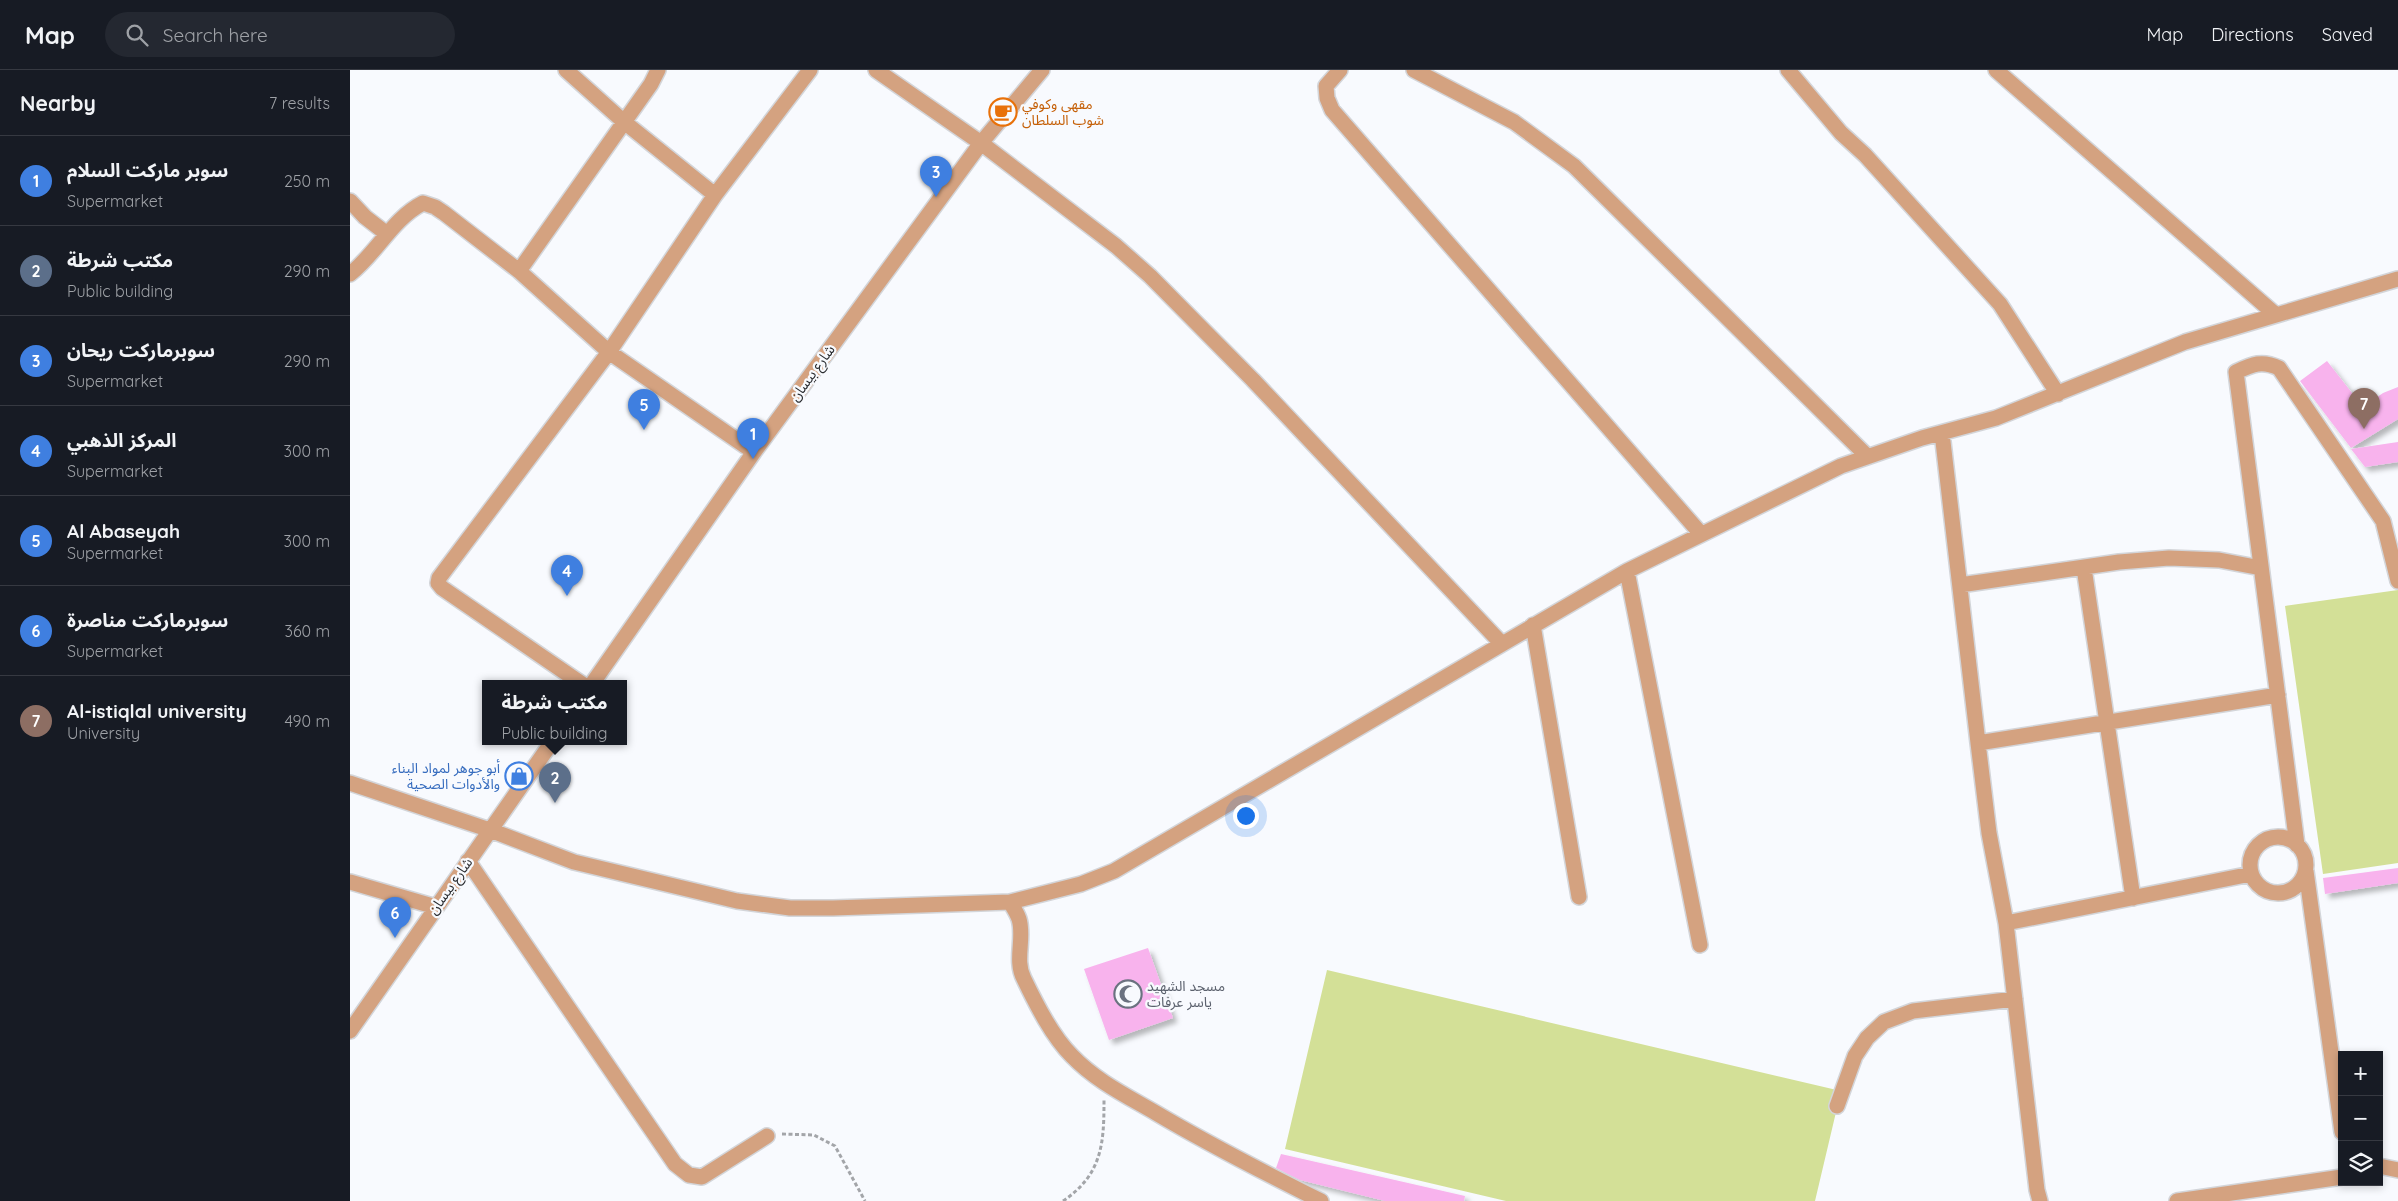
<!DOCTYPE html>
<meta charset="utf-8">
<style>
:root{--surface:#171b24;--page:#242831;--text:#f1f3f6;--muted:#9ea1a6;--line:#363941;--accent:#d93025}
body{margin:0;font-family:Quicksand,"Noto Sans Arabic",sans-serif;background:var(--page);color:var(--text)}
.controls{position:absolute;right:15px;bottom:15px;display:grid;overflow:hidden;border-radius:0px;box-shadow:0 2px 8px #0003}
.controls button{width:45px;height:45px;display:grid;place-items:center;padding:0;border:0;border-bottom:1px solid var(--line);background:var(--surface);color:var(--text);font:25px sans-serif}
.you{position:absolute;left:895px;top:745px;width:18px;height:18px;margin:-12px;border:4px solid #fff;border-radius:50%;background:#1a73e8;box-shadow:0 0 0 8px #1a73e833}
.badge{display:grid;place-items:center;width:32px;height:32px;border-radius:50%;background:var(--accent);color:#fff;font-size:16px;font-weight:700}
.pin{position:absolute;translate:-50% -41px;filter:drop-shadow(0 1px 2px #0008)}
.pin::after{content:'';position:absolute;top:26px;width:18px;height:15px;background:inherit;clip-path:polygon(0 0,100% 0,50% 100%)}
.popup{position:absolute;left:132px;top:610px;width:145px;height:65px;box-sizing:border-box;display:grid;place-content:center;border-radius:0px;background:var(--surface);filter:drop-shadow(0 1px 4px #0005);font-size:16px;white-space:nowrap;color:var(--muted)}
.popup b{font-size:19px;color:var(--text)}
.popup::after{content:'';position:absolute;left:50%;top:100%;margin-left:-10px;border:10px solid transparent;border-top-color:var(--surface)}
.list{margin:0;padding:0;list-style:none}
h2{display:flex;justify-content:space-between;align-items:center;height:65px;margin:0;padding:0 20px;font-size:21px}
h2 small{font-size:16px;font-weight:400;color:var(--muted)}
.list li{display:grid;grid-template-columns:32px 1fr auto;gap:15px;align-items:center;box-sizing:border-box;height:90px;padding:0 20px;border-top:1px solid var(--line)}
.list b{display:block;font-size:19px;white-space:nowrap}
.list p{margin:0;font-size:16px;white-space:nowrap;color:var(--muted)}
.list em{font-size:16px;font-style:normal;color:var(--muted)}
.icon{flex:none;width:28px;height:28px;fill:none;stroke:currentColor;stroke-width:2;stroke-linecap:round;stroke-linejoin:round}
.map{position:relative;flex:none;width:2048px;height:1131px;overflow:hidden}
header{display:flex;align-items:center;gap:30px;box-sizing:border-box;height:70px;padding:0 25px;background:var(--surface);border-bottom:1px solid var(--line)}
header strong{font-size:24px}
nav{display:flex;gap:28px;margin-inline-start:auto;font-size:18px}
.search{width:350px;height:45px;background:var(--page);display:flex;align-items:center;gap:12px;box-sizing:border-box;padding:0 18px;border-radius:28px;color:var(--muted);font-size:19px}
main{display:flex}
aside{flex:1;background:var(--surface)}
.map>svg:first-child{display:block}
.green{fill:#d3e097}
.building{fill:#f8b3ed;filter:url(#shadow)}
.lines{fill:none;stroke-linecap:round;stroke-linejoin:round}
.minor-casing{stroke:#d3d5d9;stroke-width:18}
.path{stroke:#a3a5a9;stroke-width:3;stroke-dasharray:4 2.5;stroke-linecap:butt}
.minor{stroke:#d4a280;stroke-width:15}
.labels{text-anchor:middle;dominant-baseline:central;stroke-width:4.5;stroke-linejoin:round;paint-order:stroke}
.food-label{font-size:14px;fill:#c56008;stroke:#f8fafe;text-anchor:start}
.street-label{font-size:14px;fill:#292b2f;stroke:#f8fafe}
.shop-label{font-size:14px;fill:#366cbe;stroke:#f8fafe;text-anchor:end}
.worship-label{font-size:14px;fill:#5b616d;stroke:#f8fafe;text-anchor:start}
</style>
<header>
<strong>Map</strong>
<div class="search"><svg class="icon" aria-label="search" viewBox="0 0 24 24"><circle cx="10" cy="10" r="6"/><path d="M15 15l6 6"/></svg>Search here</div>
<nav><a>Map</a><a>Directions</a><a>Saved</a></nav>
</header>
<main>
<aside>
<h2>Nearby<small>7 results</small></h2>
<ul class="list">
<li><span class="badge" style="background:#3f7fe0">1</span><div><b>سوبر ماركت السلام</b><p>Supermarket</p></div><em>250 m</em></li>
<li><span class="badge" style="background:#5c6f8a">2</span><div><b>مكتب شرطة</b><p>Public building</p></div><em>290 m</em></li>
<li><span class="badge" style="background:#3f7fe0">3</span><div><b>سوبرماركت ريحان</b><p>Supermarket</p></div><em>290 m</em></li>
<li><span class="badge" style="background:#3f7fe0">4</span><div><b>المركز الذهبي</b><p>Supermarket</p></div><em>300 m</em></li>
<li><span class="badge" style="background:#3f7fe0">5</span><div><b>Al Abaseyah</b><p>Supermarket</p></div><em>300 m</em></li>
<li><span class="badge" style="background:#3f7fe0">6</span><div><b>سوبرماركت مناصرة</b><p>Supermarket</p></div><em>360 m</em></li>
<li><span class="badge" style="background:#8d6e63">7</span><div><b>Al-istiqlal university</b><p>University</p></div><em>490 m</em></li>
</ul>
</aside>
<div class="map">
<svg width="2048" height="1131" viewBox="0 0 2048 1131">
<defs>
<filter id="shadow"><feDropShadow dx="4.5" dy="4.5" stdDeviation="2.5" flood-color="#0004"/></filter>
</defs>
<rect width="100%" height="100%" fill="#f8fafe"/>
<path class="green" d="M 2048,520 L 2048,793 L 1973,804 L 1935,536 Z
M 977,900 L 1491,1021 L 1465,1131 L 1156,1131 L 935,1079 Z"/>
<path class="building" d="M 1977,291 L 2013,337 L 2033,323 L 2048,317 L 2048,349 L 2001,378 L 1950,311 Z
M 2048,372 L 2048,392 L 2015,397 L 2001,379 Z
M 2048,798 L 2048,813 L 1975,824 L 1973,808 Z
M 798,878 L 823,948 L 759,970 L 734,899 Z
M 931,1084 L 1115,1126 L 1114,1131 L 1035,1131 L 950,1110 L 926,1098 Z"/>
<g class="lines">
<g class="minor-casing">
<path id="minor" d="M 216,0 L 273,51 L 365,125 L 259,282 L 89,508 L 88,513 L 92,518 L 232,614
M 526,0 L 631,73 L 766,176 L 800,206 L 903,310 L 1152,574
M 990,0 L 976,16 L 977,28 L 982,40 L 1351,464
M 1064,0 L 1164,52 L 1224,96 L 1517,386
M 1438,0 L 1491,63 L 1515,85 L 1650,234 L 1708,324
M 1646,0 L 1926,245
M 365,125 L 460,0
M 0,131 L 15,147 L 37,164
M 169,201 L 259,282 L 404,382
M 0,204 C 27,183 42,149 73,133 L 85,137 L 94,143 L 169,201 L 301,14 L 308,0
M 1592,363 L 1628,673
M 1734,498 L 1783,828
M 1277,501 L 1350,875
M 1610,515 L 1769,492 L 1819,488 L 1869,490 L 1911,498
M 1183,555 L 1229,827
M 242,614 L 404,382 L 631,73 L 692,0
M 0,713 L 140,760 L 224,792 L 387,831 L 440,838 L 483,838 L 660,832
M1900 795a28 28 0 1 1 56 0a28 28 0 1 1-56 0Z
M 1947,775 L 1886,302 C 1903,294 1912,290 1929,298 L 2033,451 L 2048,511
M 118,791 L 325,1094 L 339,1105 L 352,1107 L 417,1066
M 1956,801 L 1992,1062
M 0,812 L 86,837
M 1656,853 L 1901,804
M 0,961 L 202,672
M 1487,1036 L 1505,986 L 1517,968 L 1534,952 L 1563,941 L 1665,929
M 2029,1096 L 2048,1100
M 971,1131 C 915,1103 860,1075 806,1043 C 777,1026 746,1011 722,986 C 702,966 686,934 674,909 C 664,890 675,868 669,849 C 667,843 663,837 660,832 L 731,814 L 764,801 L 1277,501 L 1491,396 L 1572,368 L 1646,348 L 1835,272 L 2048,209
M 1690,1131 L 1687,1120 L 1656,853 L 1639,763 L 1628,673 L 1928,625
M 1827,1131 L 1992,1107"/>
</g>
<path class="path" d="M 432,1064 L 464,1065 L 485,1076 L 515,1131
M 713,1131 C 753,1104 754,1072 754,1029"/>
<use href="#minor" class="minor"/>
</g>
<defs>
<g id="cafe-ring" transform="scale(1.4375)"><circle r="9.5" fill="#f8fafe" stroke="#e8710a" stroke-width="1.5"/><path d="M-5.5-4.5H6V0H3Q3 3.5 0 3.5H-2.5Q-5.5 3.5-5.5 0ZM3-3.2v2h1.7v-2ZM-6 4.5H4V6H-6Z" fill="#e8710a"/></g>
<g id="shop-ring" transform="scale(1.4375)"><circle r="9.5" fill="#f8fafe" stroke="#3f7fe0" stroke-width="1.5"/><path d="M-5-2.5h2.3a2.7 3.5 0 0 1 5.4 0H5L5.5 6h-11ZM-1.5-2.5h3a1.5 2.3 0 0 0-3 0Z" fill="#3f7fe0"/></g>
<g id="mosque-ring" transform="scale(1.4375)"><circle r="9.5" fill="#f8fafe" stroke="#6b7280" stroke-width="1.5"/><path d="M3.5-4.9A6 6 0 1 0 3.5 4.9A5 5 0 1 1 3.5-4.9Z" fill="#6b7280"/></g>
</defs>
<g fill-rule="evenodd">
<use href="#cafe-ring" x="653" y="42"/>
<use href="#shop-ring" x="169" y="706"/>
<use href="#mosque-ring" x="778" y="924"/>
</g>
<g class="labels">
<g class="food-label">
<text x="672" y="34">مقهى وكوفي<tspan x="672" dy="16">شوب السلطان</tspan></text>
</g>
<g class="street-label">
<text transform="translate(462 303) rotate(-54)">شارع بيسان</text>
<text transform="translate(100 816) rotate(-55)">شارع بيسان</text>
</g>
<g class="shop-label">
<text x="150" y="698">أبو جوهر لمواد البناء<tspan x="150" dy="16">والأدوات الصحية</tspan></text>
</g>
<g class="worship-label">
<text x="797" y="916">مسجد الشهيد<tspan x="797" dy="16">ياسر عرفات</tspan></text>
</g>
</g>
</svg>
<div class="controls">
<button>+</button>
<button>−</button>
<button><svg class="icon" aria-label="layers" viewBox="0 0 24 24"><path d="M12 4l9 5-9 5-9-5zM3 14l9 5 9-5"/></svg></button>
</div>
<div class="you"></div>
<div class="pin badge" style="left:403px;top:389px;background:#3f7fe0">1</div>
<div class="pin badge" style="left:205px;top:733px;background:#5c6f8a">2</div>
<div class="popup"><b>مكتب شرطة</b>Public building</div>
<div class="pin badge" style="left:586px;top:127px;background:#3f7fe0">3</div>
<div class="pin badge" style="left:217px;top:526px;background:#3f7fe0">4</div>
<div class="pin badge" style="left:294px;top:360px;background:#3f7fe0">5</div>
<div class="pin badge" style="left:45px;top:868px;background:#3f7fe0">6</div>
<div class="pin badge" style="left:2014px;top:359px;background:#8d6e63">7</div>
</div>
</main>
